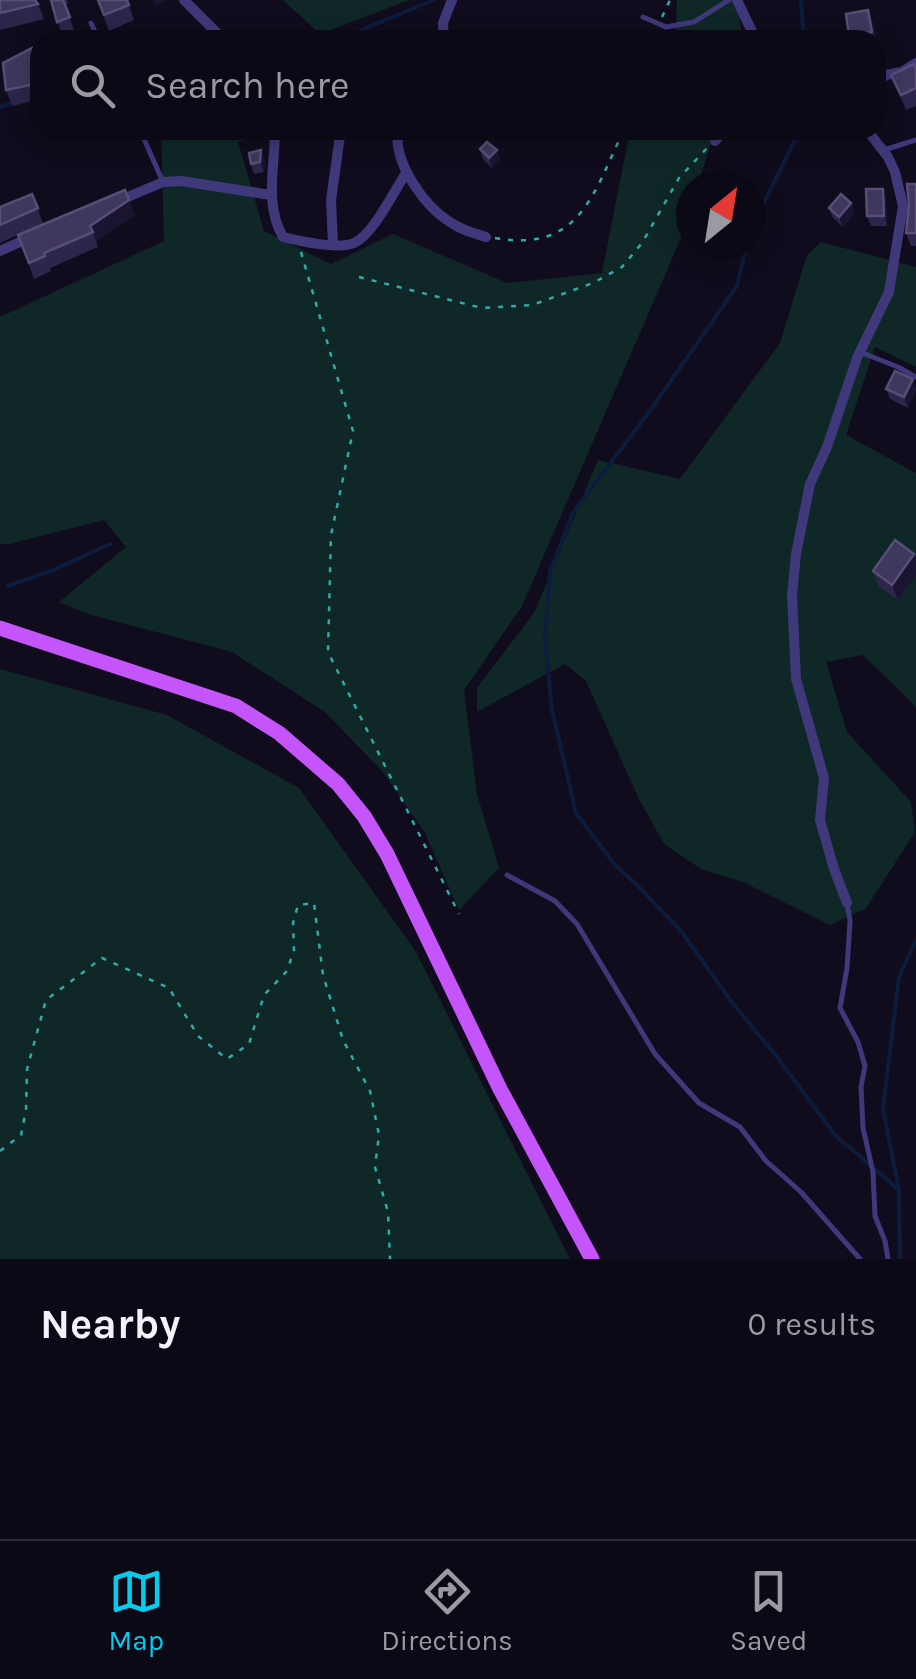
<!DOCTYPE html>
<style>
:root{--surface:#0c0916;--page:#1a1723;--text:#f1f3f6;--muted:#9a9aa1;--line:#2c2a35;--accent:#07caed}
body{margin:0;font-family:Karla,sans-serif;background:var(--page);color:var(--text)}
.compass{position:absolute;left:676px;top:170px;width:90px;height:90px;border-radius:50%;background:var(--surface);box-shadow:0 5px 25px #0003;rotate:30deg}
.list{margin:0;padding:0;list-style:none}
h2{display:flex;justify-content:space-between;align-items:center;height:130px;margin:0;padding:0 40px;font-size:42px}
h2 small{font-size:32px;font-weight:400;color:var(--muted)}
.icon{flex:none;width:55px;height:55px;fill:none;stroke:currentColor;stroke-width:2;stroke-linecap:round;stroke-linejoin:round}
.map{position:relative;flex:none;width:916px;height:1259px;overflow:hidden}
.search{position:absolute;background:var(--surface);box-shadow:0 5px 25px #0003;left:30px;right:30px;top:30px;height:110px;display:flex;align-items:center;gap:25px;box-sizing:border-box;padding:0 35px;border-radius:30px;color:var(--muted);font-size:38px}
.sheet{height:280px;background:var(--surface)}
nav{display:flex;justify-content:space-around;align-items:center;box-sizing:border-box;height:140px;border-top:2px solid var(--line);background:var(--surface);font-size:28px;color:var(--muted)}
nav a{display:grid;justify-items:center;gap:5px}
nav .on{color:var(--accent)}
.map>svg:first-child{display:block}
.green{fill:#102727}
.lines{fill:none;stroke-linecap:round;stroke-linejoin:round}
.stream{stroke:#0c1c3d;stroke-width:4}
.path{stroke:#30abaa;stroke-width:2.5;stroke-dasharray:5 8;stroke-linecap:butt}
.lane{stroke:#3f397b;stroke-width:5}
.street{stroke:#3f397b;stroke-width:10}
.primary{stroke:#c555fa;stroke-width:15}
.wall{fill:#2e254b}
.shaded-wall{fill:#1b1431}
.building{fill:#40375e;stroke:#574e77;stroke-width:2.5}
</style>
<div class="map">
<svg width="916" height="1259" viewBox="0 0 916 1259">
<rect width="100%" height="100%" fill="#100c1d"/>
<path class="green" d="M 283,0 L 409,0 L 320,34 Z
M 677,0 L 738,0 L 742,40 L 676,40 Z
M 161,130 L 259,130 L 259,136 L 238,142 L 264,231 L 331,264 L 393,234 L 507,283 L 602,273 L 630,130 L 715,130 L 698,185 L 691,185 L 691,209 L 687,224 L 522,606 L 464,690 L 477,794 L 499,868 L 459,910 L 425,833 L 383,772 L 325,712 L 232,652 L 88,614 L 59,602 L 126,547 L 104,520 L 9,544 L 0,544 L 0,317 L 164,241 Z
M 821,242 L 916,267 L 916,367 L 875,347 L 846,435 L 916,473 L 916,707 L 863,655 L 826,662 L 847,732 L 911,802 L 915,832 L 866,908 L 830,925 L 743,882 L 701,869 L 664,844 L 638,797 L 586,681 L 565,664 L 477,712 L 477,688 L 534,613 L 598,460 L 680,479 L 780,343 L 807,255 Z
M 0,669 L 167,715 L 299,788 L 415,950 L 570,1259 L 0,1259 Z"/>
<g class="lines">
<path class="stream" d="M 801,0 L 804,40
M 337,40 L 434,0
M 0,107 L 12,103
M 751,229 L 800,130
M 747,245 L 737,286 L 650,411 L 573,512 L 550,572 L 545,638 L 552,710 L 576,813 L 615,865 L 636,884 L 681,931 L 731,1001 L 778,1058 L 835,1135 L 899,1190
M 8,586 L 53,570 L 110,544
M 900,1259 L 899,1190 L 883,1109 L 899,977 L 916,940"/>
<path class="path" d="M 662,17 L 670,0
M 495,238 C 581,253 593,193 624,130
M 301,252 L 353,431 L 331,535 L 328,652 L 459,914
M 359,277 L 482,308 L 532,305 L 593,283 L 622,267 L 642,243 L 679,178 L 708,147
M 0,1151 L 21,1135 L 26,1110 L 27,1069 L 46,1000 L 102,958 L 169,988 L 198,1036 L 227,1059 L 249,1044 L 264,995 L 287,971 L 294,950 L 293,923 L 298,905 L 314,903 L 323,975 L 343,1040 L 370,1091 L 379,1135 L 375,1167 L 388,1212 L 390,1259"/>
<path class="lane" d="M 643,17 L 666,27 L 694,22 L 729,0
M 91,23 L 99,40
M 140,130 L 163,182
M 400,140 L 413,130
M 884,150 L 916,140
M 860,352 L 898,367 L 916,377
M 507,875 L 555,901 L 577,924 L 655,1054 L 699,1103 L 740,1127 L 766,1161 L 801,1192 L 860,1259
M 847,903 L 850,921 L 847,968 L 840,1008 L 858,1042 L 865,1066 L 861,1087 L 863,1128 L 873,1172 L 875,1216 L 885,1241 L 888,1259"/>
<path class="street" d="M 184,0 L 224,40
M 737,0 L 756,40
M 444,40 L 443,23 L 452,0
M 876,87 L 885,75 L 902,72 L 916,63
M 275,130 C 275,166 264,204 283,237 C 300,241 338,250 354,243 C 373,235 394,191 406,173
M 398,130 C 393,162 424,206 450,222 C 461,230 473,233 486,237
M 715,141 L 725,130
M 116,202 L 163,182 L 181,181 L 271,195
M 333,245 L 331,200 L 340,136
M 0,251 L 31,237
M 847,903 L 834,869 L 820,820 L 824,778 L 796,679 L 792,595 L 796,554 L 810,484 L 827,447 L 857,358 L 889,292 L 903,206 L 895,172 L 888,157 L 867,130"/>
<path class="primary" d="M 0,628 L 236,706 L 279,733 L 338,784 L 364,816 L 387,854 L 500,1089 L 592,1259"/>
</g>
<path class="wall" d="M 0,0 L 38,4 L 44,19 L 0,30 Z
M 51,0 L 67,0 L 68,4 L 65,5 L 74,30 L 62,35 Z
M 98,0 L 127,0 L 134,20 L 109,31 Z
M 868,10 L 874,26 L 877,48 L 876,48 L 876,40 L 851,40 L 849,36 Z
M 40,66 L 40,99 L 12,106 L 6,90 Z
M 916,69 L 916,106 L 906,110 L 891,75 Z
M 480,149 L 497,150 L 500,161 L 492,168 L 483,159 Z
M 265,160 L 264,172 L 254,174 L 251,164 Z
M 916,184 L 916,246 L 911,246 L 906,233 L 909,205 Z
M 32,194 L 43,223 L 0,243 L 0,207 Z
M 886,199 L 887,226 L 871,226 L 867,216 Z
M 829,208 L 855,213 L 843,227 L 833,218 Z
M 135,215 L 96,241 L 98,247 L 50,268 L 51,271 L 34,279 L 18,235 Z
M 913,379 L 916,390 L 908,408 L 890,399 L 886,389 Z
M 916,559 L 916,575 L 898,600 L 878,586 L 873,571 Z"/>
<path class="shaded-wall" d="M 153,0 L 166,0 L 156,7 Z
M 868,10 L 874,26 L 877,48 L 876,40 L 874,40 L 872,32 Z
M 456,130 L 468,130 L 459,138 Z
M 261,150 L 265,160 L 264,172 L 260,162 Z
M 497,150 L 500,161 L 492,168 L 489,158 Z
M 883,189 L 886,199 L 887,226 L 884,216 Z
M 129,200 L 135,215 L 96,241 L 90,226 Z
M 851,203 L 855,213 L 843,227 L 839,217 Z
M 913,379 L 916,390 L 908,408 L 904,397 Z
M 914,554 L 916,559 L 916,575 L 898,600 L 892,585 Z"/>
<path class="building" d="M 0,0 L 35,0 L 38,4 L 0,13 Z
M 51,0 L 63,0 L 70,17 L 57,22 Z
M 98,0 L 127,0 L 129,5 L 104,15 Z
M 868,10 L 872,32 L 849,36 L 846,14 Z
M 130,35 L 132,40 L 115,40 Z
M 32,48 L 40,66 L 40,83 L 6,90 L 3,63 Z
M 914,64 L 916,69 L 916,88 L 901,95 L 891,75 Z
M 487,142 L 497,150 L 489,158 L 480,149 Z
M 261,150 L 260,162 L 251,164 L 249,153 Z
M 907,184 L 916,184 L 916,233 L 906,233 L 909,205 Z
M 866,189 L 883,189 L 884,216 L 867,216 Z
M 125,190 L 129,200 L 90,226 L 93,232 L 44,253 L 45,256 L 29,263 L 18,235 Z
M 32,194 L 38,208 L 0,225 L 0,207 Z
M 841,194 L 851,203 L 839,217 L 829,208 Z
M 895,371 L 913,379 L 904,397 L 886,389 Z
M 895,540 L 914,554 L 892,585 L 873,571 Z"/>
</svg>
<svg class="compass" viewBox="-18 -18 36 36"><path d="M0-13l5 13h-10z" fill="#e53935"/><path d="M0 13l5-13h-10z" fill="#9a9aa1"/></svg>
<div class="search"><svg class="icon" aria-label="search" viewBox="0 0 24 24"><circle cx="10" cy="10" r="6"/><path d="M15 15l6 6"/></svg>Search here</div>
</div>
<section class="sheet">
<h2>Nearby<small>0 results</small></h2>
<ul class="list">
</ul>
</section>
<nav>
<a class="on"><svg class="icon" aria-label="map" viewBox="0 0 24 24"><path d="M3 6l6-2 6 2 6-2v14l-6 2-6-2-6 2zM9 4v14M15 6v14"/></svg>Map</a>
<a><svg class="icon" aria-label="directions" viewBox="0 0 24 24"><path d="M12 3l9 9-9 9-9-9zM9 14v-3h6M13 9l2 2-2 2"/></svg>Directions</a>
<a><svg class="icon" aria-label="saved" viewBox="0 0 24 24"><path d="M7 4h10v16l-5-4-5 4z"/></svg>Saved</a>
</nav>
